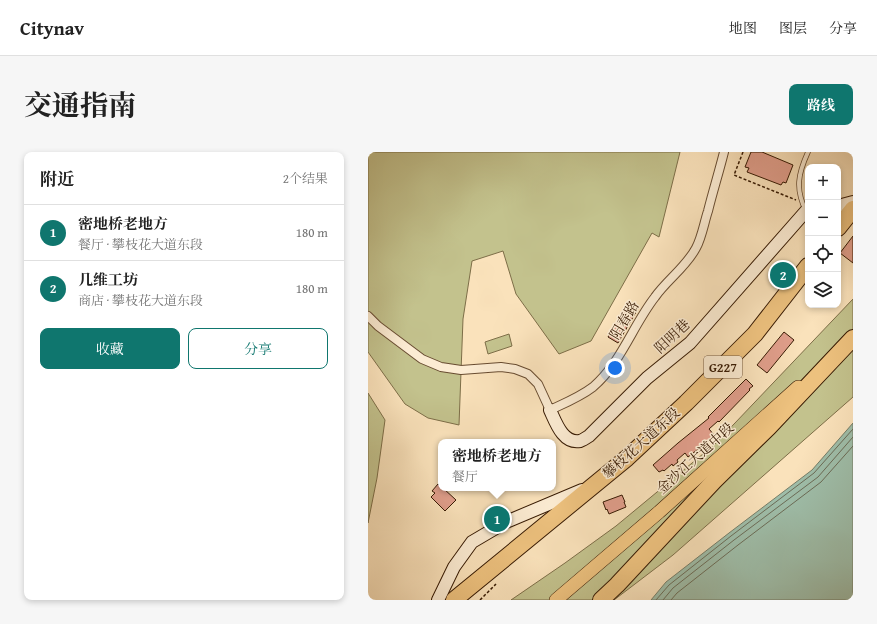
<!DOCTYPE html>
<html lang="zh">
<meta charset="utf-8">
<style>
:root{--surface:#fff;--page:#f6f6f6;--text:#222;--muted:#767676;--line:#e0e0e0;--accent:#0f766e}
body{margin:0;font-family:"Gentium Book Plus","Noto Serif SC",serif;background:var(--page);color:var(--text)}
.controls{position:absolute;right:12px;top:12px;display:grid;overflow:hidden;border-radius:8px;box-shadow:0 2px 6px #0003}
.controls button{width:36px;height:36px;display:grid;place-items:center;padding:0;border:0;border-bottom:1px solid var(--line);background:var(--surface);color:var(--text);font:20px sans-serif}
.you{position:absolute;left:247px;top:216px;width:14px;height:14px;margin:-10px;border:3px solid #fff;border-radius:50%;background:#1a73e8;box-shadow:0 0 0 6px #1a73e833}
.badge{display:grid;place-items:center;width:26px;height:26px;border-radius:50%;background:var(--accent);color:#fff;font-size:13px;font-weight:700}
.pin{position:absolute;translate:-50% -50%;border:2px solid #fff;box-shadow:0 1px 4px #0006}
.popup{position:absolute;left:70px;top:287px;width:118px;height:52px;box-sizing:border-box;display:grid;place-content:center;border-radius:8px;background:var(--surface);filter:drop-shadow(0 1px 3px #0005);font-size:13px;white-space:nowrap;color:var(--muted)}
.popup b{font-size:15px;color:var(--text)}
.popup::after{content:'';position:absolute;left:50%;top:100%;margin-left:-8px;border:8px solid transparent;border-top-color:var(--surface)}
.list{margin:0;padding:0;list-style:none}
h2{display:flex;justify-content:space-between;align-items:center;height:52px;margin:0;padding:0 16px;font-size:17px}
h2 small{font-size:13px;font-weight:400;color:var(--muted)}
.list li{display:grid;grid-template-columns:26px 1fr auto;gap:12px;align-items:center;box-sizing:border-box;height:56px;padding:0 16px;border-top:1px solid var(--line)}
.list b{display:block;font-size:15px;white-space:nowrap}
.list p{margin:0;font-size:13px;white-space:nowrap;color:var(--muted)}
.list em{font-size:13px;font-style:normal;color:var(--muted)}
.actions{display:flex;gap:8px;padding:12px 16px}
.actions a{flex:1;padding:9px 0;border:1px solid var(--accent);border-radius:8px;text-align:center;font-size:14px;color:var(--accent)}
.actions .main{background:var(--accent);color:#fff}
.icon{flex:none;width:22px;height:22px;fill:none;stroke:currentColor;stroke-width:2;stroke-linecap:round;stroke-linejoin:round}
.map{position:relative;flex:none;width:485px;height:448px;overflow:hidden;border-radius:8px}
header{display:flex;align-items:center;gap:24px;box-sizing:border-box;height:56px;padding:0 20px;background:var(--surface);border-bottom:1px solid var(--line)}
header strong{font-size:19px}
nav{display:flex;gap:22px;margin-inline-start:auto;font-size:14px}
.intro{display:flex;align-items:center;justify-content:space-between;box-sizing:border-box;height:96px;padding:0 24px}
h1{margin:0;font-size:28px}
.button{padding:10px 18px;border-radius:8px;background:var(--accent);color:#fff;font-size:14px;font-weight:700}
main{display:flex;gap:24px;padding:0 24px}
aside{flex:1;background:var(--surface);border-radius:8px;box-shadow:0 2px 6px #0003}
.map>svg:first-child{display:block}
.green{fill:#c3c28d;stroke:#7d6e48}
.water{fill:#9fbfab;stroke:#757d68}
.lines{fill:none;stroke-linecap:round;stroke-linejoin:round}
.shore{stroke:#6b6c57;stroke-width:1}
.building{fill:#e09e8b;stroke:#371a03}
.lane-casing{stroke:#684c31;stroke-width:5.5}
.street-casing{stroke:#684c31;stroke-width:10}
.secondary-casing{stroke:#371a03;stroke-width:14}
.primary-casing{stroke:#371a03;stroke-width:14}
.highway-casing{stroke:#371a03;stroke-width:18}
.path{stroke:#371a03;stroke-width:1.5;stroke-dasharray:3 2;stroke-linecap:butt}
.lane{stroke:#fcecd3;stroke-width:4}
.street{stroke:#fcecd3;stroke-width:8}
.secondary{stroke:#fcecd3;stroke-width:12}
.primary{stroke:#edc17e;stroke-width:13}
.highway{stroke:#edc17e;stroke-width:16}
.labels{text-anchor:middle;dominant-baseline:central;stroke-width:3;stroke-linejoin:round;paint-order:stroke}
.shield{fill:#fcecd3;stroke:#725941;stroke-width:1}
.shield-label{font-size:13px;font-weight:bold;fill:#371a03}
.street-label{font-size:14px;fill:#371a03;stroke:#fcecd3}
</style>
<header>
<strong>Citynav</strong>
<nav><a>地图</a><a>图层</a><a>分享</a></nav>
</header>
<div class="intro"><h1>交通指南</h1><a class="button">路线</a></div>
<main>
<aside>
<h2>附近<small>2个结果</small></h2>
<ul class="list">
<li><span class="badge">1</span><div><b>密地桥老地方</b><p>餐厅 · 攀枝花大道东段</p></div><em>180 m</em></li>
<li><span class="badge">2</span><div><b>几维工坊</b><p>商店 · 攀枝花大道东段</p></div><em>180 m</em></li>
</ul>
<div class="actions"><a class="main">收藏</a><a>分享</a></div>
</aside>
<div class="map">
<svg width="485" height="448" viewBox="0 0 485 448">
<rect width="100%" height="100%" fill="#fae2bb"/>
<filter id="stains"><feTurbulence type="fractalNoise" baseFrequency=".005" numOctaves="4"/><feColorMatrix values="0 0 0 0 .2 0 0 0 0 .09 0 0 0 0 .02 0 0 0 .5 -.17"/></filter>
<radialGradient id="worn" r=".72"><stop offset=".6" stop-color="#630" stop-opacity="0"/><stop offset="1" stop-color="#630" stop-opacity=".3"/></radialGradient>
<path class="green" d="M 0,0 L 312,0 L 291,85 L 284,81 L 223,189 L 191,202 L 148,142 L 135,99 L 104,109 L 95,167 L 91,273 L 60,266 L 37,252 L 0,200 Z
M 485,147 L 485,245 L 305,403 L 246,448 L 143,448 L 197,411 L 248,374 L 347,292 Z
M 141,182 L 144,194 L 120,202 L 117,190 Z
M 0,241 L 17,268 L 9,326 L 0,371 Z"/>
<path class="water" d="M 485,271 L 485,448 L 283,448 L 298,430 L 361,381 L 444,318 Z"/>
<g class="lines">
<path class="shore" d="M 288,448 L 301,433 L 363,384 L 446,321 L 485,277
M 295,448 L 305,436 L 366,388 L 450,325 L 485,285
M 303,448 L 309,441 L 370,393 L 453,330 L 485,294"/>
</g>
<path class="building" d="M 383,0 L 394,0 L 425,13 L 418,31 L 415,30 L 413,33 L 379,20 L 381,16 L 377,15 Z
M 485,84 L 485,111 L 472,101 Z
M 258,154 L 268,160 L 250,191 L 240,185 Z
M 416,180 L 426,188 L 399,221 L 389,213 Z
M 378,227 L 385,234 L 381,237 L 382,238 L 351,270 L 350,269 L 341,277 L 347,284 L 320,305 L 317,301 L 309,308 L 310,310 L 305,314 L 304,312 L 296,319 L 295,318 L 291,320 L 285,313 L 310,291 L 341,266 L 340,265 Z
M 70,332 L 73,334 L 73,336 L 75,336 L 88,348 L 77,359 L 63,345 L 67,341 L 64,339 Z
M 254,343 L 257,350 L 256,350 L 258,355 L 241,362 L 239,357 L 238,358 L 235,350 Z"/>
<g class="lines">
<g class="lane-casing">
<path id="lane" d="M 438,59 C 427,37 430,22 440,0"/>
</g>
<g class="street-casing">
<path id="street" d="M 0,164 L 10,174 L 54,207 L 73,215 L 93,218 L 133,215 L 147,217 L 160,222 L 170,232 L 182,258 C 197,251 212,245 225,235 C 253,211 265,173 287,145 C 299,128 318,115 328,96 C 334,85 336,71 340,59 C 345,39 351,20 356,0"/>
</g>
<g class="secondary-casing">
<path id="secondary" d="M 470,54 L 485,50
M 182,258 C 188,271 195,292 212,289 C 215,288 218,286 221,284 L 279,226 L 322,191 L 438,59 L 440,59
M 70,448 L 86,415 L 104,390 L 138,370 L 214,338"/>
</g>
<g class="primary-casing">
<path id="primary" d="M 188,448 L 291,360 L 430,235"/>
</g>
<g class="highway-casing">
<path id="highway" d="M 470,76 L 485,57
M 86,448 L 259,306 L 318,251 L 387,182 L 440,114
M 233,448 L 249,433 L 346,329 L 401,275 L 485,186"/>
</g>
<path class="path" d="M 375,0 L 366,23 L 428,48
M 112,448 L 128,432"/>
<use href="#lane" class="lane"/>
<use href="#street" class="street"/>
<use href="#secondary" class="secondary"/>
<use href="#primary" class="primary"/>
<use href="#highway" class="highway"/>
</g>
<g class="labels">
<rect class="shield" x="336" y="204" width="38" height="22" rx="3"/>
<g class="shield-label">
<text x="355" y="215">G227</text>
</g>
<g class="street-label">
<text transform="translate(256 168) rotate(-59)">阳春路</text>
<text transform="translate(304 184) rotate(-43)">阳明巷</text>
<text transform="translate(273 291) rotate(-42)">攀枝花大道东段</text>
<text transform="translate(327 306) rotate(-42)">金沙江大道中段</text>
</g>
</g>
<rect width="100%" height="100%" filter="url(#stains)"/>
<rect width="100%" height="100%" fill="url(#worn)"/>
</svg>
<div class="controls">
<button>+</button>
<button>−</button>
<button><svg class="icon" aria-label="locate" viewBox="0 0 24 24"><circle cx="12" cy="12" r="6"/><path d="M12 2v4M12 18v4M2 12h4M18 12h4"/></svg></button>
<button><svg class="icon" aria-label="layers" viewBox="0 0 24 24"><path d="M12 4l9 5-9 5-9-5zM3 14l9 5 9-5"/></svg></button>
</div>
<div class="you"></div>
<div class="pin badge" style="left:129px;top:367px">1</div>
<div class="popup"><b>密地桥老地方</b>餐厅</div>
<div class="pin badge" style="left:415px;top:123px">2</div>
</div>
</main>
